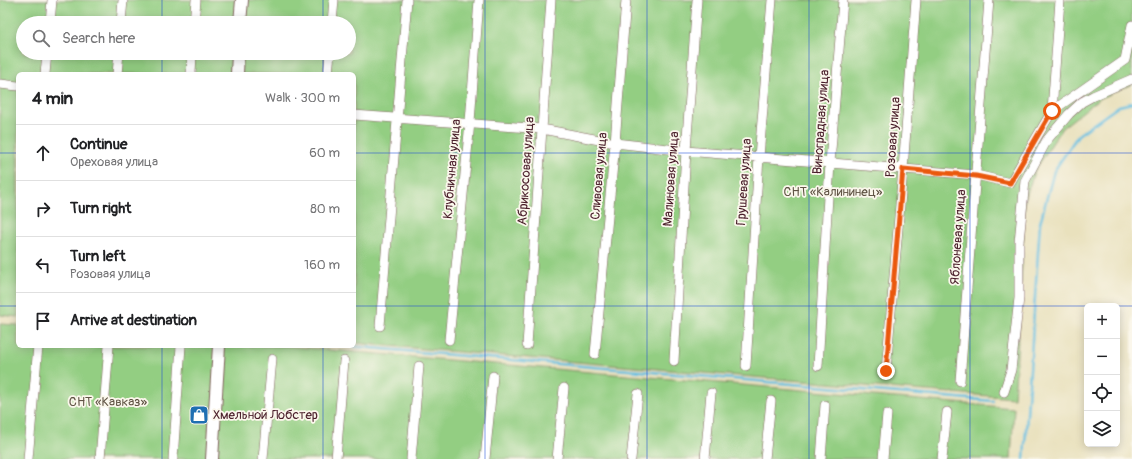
<!DOCTYPE html>
<meta charset="utf-8">
<style>
:root{--surface:#fff;--page:#f2f2f2;--text:#202124;--muted:#757577;--line:#e0e0e0}
body{margin:0;font-family:Pangolin,sans-serif;background:var(--page);color:var(--text)}
.controls{position:absolute;right:12px;bottom:12px;display:grid;overflow:hidden;border-radius:6px;box-shadow:0 2px 10px #0003}
.controls button{width:36px;height:36px;display:grid;place-items:center;padding:0;border:0;border-bottom:1px solid var(--line);background:var(--surface);color:var(--text);font:20px sans-serif}
.stop{position:absolute;width:12px;height:12px;margin:-9px;border:3px solid #ea580c;border-radius:50%;background:#fff}
.stop.end{background:#ea580c;border-color:#fff;box-shadow:0 1px 4px #0008}
.list{margin:0;padding:0;list-style:none}
h2{display:flex;justify-content:space-between;align-items:center;height:52px;margin:0;padding:0 16px;font-size:17px}
h2 small{font-size:13px;font-weight:400;color:var(--muted)}
.list li{display:grid;grid-template-columns:26px 1fr auto;gap:12px;align-items:center;box-sizing:border-box;height:56px;padding:0 16px;border-top:1px solid var(--line)}
.list b{display:block;font-size:15px;white-space:nowrap}
.list p{margin:0;font-size:13px;white-space:nowrap;color:var(--muted)}
.list em{font-size:13px;font-style:normal;color:var(--muted)}
.icon{flex:none;width:22px;height:22px;fill:none;stroke:currentColor;stroke-width:2;stroke-linecap:round;stroke-linejoin:round}
.map{position:relative;flex:none;width:1132px;height:459px;overflow:hidden}
.search{position:absolute;background:var(--surface);box-shadow:0 2px 10px #0003;left:16px;top:16px;width:340px;height:44px;display:flex;align-items:center;gap:10px;box-sizing:border-box;padding:0 14px;border-radius:22px;color:var(--muted);font-size:15px}
.panel{position:absolute;background:var(--surface);box-shadow:0 2px 10px #0003;left:16px;top:72px;width:340px;height:276px;border-radius:6px}
.map>svg:first-child{display:block}
.green{fill:#93ce82;stroke:#6e7656;fill-rule:evenodd}
.lines{fill:none;stroke-linecap:round;stroke-linejoin:round}
.stream{stroke:#63bee1;stroke-width:2.5}
.minor-casing{stroke:#82635e;stroke-width:10}
.tertiary-casing{stroke:#82635e;stroke-width:14}
.minor{stroke:#fff;stroke-width:9}
.tertiary{stroke:#fff;stroke-width:12}
.route{stroke:#ea580c;stroke-width:5}
.grid{fill:none;stroke:#1d4ed8;stroke-width:1;stroke-opacity:0.55}
.labels{text-anchor:middle;dominant-baseline:central;stroke-width:3.5;stroke-linejoin:round;paint-order:stroke}
.street-label{font-size:13px;fill:#4a1f2b;stroke:#fbf7ec}
.park-label{font-size:13px;fill:#605445;stroke:#fbf7ec}
.poi-label{font-size:13px;fill:#4a1f2b;stroke:#fbf7ec;text-anchor:start}
</style>
<div class="map">
<svg width="1132" height="459" viewBox="0 0 1132 459">
<rect width="100%" height="100%" fill="#fbf7ec"/>
<filter id="ink" filterUnits="userSpaceOnUse"><feTurbulence type="fractalNoise" baseFrequency=".025" numOctaves="2"/><feDisplacementMap in="SourceGraphic" scale="8" xChannelSelector="R" yChannelSelector="G"/><feConvolveMatrix kernelMatrix="1 2 1 2 8 2 1 2 1" color-interpolation-filters="sRGB"/></filter>
<filter id="wash" filterUnits="userSpaceOnUse"><feTurbulence type="fractalNoise" baseFrequency=".012" numOctaves="4" result="noise"/><feDisplacementMap in="SourceGraphic" scale="16" xChannelSelector="R" yChannelSelector="G"/><feGaussianBlur stdDeviation="0.9" result="paint"/><feColorMatrix in="noise" values="0 0 0 0 0 0 0 0 0 0 0 0 0 0 0 0 0 1.4 0 .05"/><feComposite in="paint" operator="in"/></filter>
<g filter="url(#wash)">
<rect width="100%" height="100%" fill="#e9e1bd"/>
<path class="green" d="M 0,0 L 1132,0 L 1132,84 L 1099,99 L 1062,128 L 1034,172 L 1025,200 L 1019,326 L 1014,398 L 728,375 L 354,343 L 354,74 L 18,74 L 18,317 L 0,315 ZM 23,23 L 349,23 L 349,53 L 23,53 Z
M 0,324 L 18,325 L 18,346 L 284,346 L 1014,408 L 1011,459 L 0,459 Z"/>
<g class="lines">
<path class="stream" d="M 347,346 L 993,401
M 1024,459 L 1040,223 L 1054,171 L 1078,135 L 1119,106 L 1132,103"/>
</g>
</g>
<g filter="url(#ink)">
<g class="lines">
<g class="minor-casing">
<path id="minor" d="M 50,23 L 52,0
M 121,23 L 123,0
M 194,23 L 196,0
M 332,23 L 334,0
M 45,74 L 47,53
M 117,74 L 119,53
M 191,74 L 192,53
M 328,74 L 330,53
M 0,84 L 18,86
M 1052,111 L 1060,0
M 354,115 L 542,129 L 615,143 L 686,151 L 976,175 L 1010,183 L 1052,111 L 1125,60 L 1132,25
M 380,326 L 407,0
M 449,340 L 470,122 L 479,0
M 527,345 L 551,0
M 595,354 L 615,143 L 626,0
M 674,361 L 686,151 L 697,0
M 746,366 L 759,157 L 772,0
M 818,366 L 830,163 L 843,0
M 886,371 L 903,169 L 916,0
M 960,381 L 989,0
M 1004,392 L 1011,370 L 1019,298 L 1019,242 L 1025,181 L 1047,140 L 1069,114 L 1082,102 L 1093,96 L 1132,79
M 28,459 L 38,346
M 100,459 L 109,346
M 173,459 L 181,346
M 263,459 L 272,359
M 336,459 L 344,361
M 411,459 L 419,366
M 485,459 L 493,376
M 557,459 L 564,388
M 631,459 L 638,394
M 705,459 L 711,393
M 765,459 L 771,401
M 821,459 L 825,405
M 883,459 L 887,414
M 942,459 L 947,412"/>
</g>
<g class="tertiary-casing">
<path id="tertiary" d="M 240,23 L 242,0
M 237,74 L 238,53
M 212,459 L 219,346"/>
</g>
<use href="#minor" class="minor"/>
<use href="#tertiary" class="tertiary"/>
</g>
</g>
<g class="lines" filter="url(#ink)">
<path class="route" d="M 886,371 L 903,169 L 976,176 L 1010,183 L 1052,111"/>
</g>
<path class="grid" d="M 162,0 L 162,23M 323,0 L 323,23M 485,0 L 485,459M 647,0 L 647,459M 809,0 L 809,459M 970,0 L 970,459M 162,53 L 162,74M 323,53 L 323,74M 0,153 L 18,153M 354,153 L 1132,153M 0,306 L 18,306M 354,306 L 1087,306M 1087,306 L 1117,306M 1117,306 L 1132,306M 162,346 L 162,459M 323,346 L 323,459"/>
<defs>
<g id="shop-square" transform="scale(1)"><rect x="-9" y="-9" width="18" height="18" rx="4" fill="#1f6fb2" stroke="#fbf7ec"/><path d="M-5-2.5h2.3a2.7 3.5 0 0 1 5.4 0H5L5.5 6h-11ZM-1.5-2.5h3a1.5 2.3 0 0 0-3 0Z" fill="#fff"/></g>
</defs>
<g fill-rule="evenodd">
<use href="#shop-square" x="199" y="415"/>
</g>
<g class="labels">
<g class="street-label">
<text transform="translate(821 122) rotate(-86)">Виноградная улица</text>
<text transform="translate(893 137) rotate(-86)">Розовая улица</text>
<text transform="translate(452 169) rotate(-85)">Клубничная улица</text>
<text transform="translate(526 171) rotate(-86)">Абрикосовая улица</text>
<text transform="translate(599 176) rotate(-85)">Сливовая улица</text>
<text transform="translate(671 179) rotate(-86)">Малиновая улица</text>
<text transform="translate(744 182) rotate(-86)">Грушевая улица</text>
<text transform="translate(958 237) rotate(-86)">Яблоневая улица</text>
</g>
<g class="park-label">
<text x="833" y="192">СНТ «Калининец»</text>
<text x="108" y="402">СНТ «Кавказ»</text>
</g>
<g class="poi-label">
<text x="213" y="415">Хмельной Лобстер</text>
</g>
</g>
</svg>
<div class="controls">
<button>+</button>
<button>−</button>
<button><svg class="icon" aria-label="locate" viewBox="0 0 24 24"><circle cx="12" cy="12" r="6"/><path d="M12 2v4M12 18v4M2 12h4M18 12h4"/></svg></button>
<button><svg class="icon" aria-label="layers" viewBox="0 0 24 24"><path d="M12 4l9 5-9 5-9-5zM3 14l9 5 9-5"/></svg></button>
</div>
<div class="stop" style="left:1052px;top:111px"></div>
<div class="stop end" style="left:886px;top:371px"></div>
<div class="search"><svg class="icon" aria-label="search" viewBox="0 0 24 24"><circle cx="10" cy="10" r="6"/><path d="M15 15l6 6"/></svg>Search here</div>
<section class="panel">
<h2>4 min<small>Walk · 300 m</small></h2>
<ul class="list">
<li><svg class="icon" aria-label="ahead" viewBox="0 0 24 24"><path d="M12 20V5M6 11l6-6 6 6"/></svg><div><b>Continue</b><p>Ореховая улица</p></div><em>60 m</em></li>
<li><svg class="icon" aria-label="right" viewBox="0 0 24 24"><path d="M7 20v-9h11M14 6l5 5-5 5"/></svg><div><b>Turn right</b></div><em>80 m</em></li>
<li><svg class="icon" aria-label="left" viewBox="0 0 24 24"><path d="M17 20v-9H6M10 6l-5 5 5 5"/></svg><div><b>Turn left</b><p>Розовая улица</p></div><em>160 m</em></li>
<li><svg class="icon" aria-label="arrive" viewBox="0 0 24 24"><path d="M6 21V4h12l-3 4 3 4H6"/></svg><div><b>Arrive at destination</b></div></li>
</ul>
</section>
</div>
